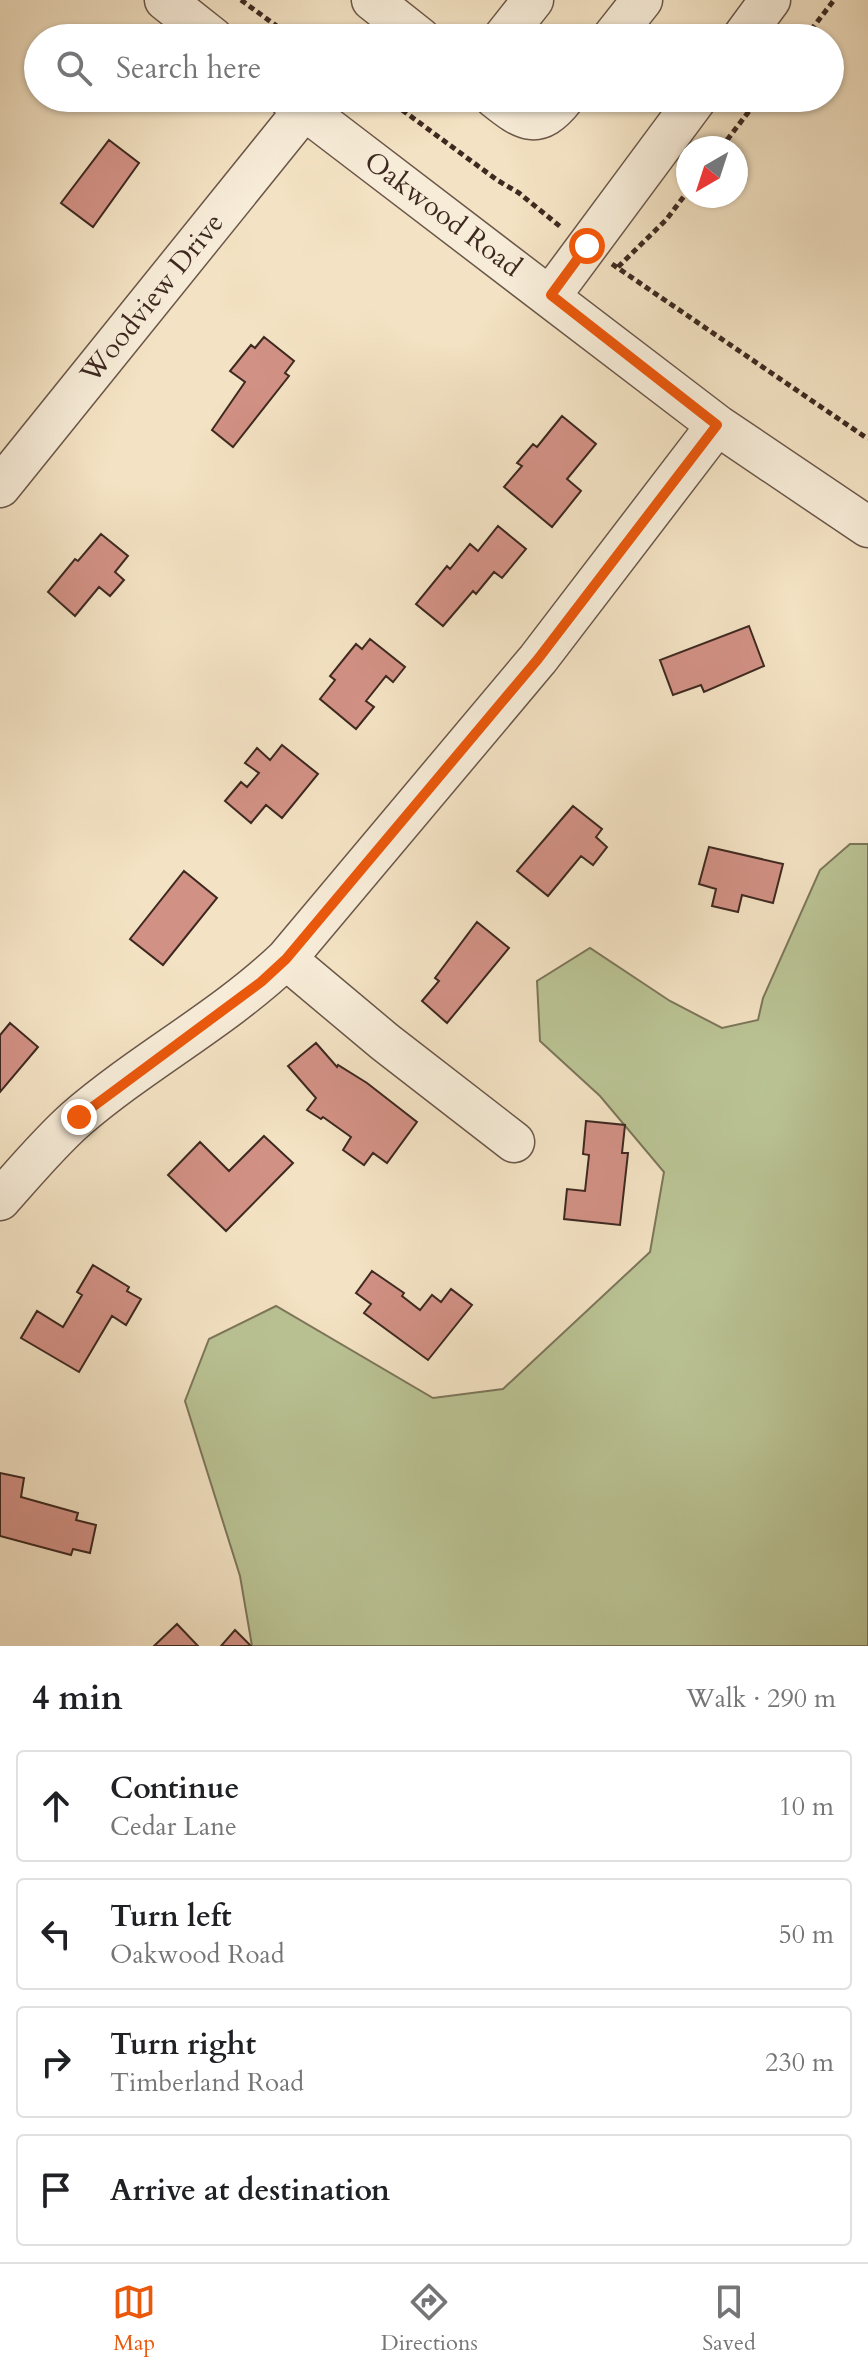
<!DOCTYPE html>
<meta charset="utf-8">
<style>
:root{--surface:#fff;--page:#f6f6f6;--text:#202124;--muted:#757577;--line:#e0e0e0;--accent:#ea580c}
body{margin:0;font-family:Cardo,serif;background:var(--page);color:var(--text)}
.compass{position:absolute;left:676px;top:136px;width:72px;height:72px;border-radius:50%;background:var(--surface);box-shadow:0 2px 6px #0004;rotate:219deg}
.stop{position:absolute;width:24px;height:24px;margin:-18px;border:6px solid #ea580c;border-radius:50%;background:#fff}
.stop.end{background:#ea580c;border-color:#fff;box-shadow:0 2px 8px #0008}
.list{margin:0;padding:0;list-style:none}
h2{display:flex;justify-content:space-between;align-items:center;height:104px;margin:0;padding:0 32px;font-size:34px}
h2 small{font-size:26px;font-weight:400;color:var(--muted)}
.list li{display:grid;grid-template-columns:52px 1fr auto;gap:24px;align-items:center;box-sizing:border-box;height:112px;margin:0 16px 16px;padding:0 16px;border:2px solid var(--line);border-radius:8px}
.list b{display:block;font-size:30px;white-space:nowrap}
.list p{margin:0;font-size:26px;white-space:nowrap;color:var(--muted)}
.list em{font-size:26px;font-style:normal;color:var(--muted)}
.icon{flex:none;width:44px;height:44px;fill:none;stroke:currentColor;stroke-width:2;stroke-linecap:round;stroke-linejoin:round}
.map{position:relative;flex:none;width:868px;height:1646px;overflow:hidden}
.search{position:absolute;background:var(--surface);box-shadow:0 2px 6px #0004;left:24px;right:24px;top:24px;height:88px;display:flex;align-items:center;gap:20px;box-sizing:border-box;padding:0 28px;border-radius:44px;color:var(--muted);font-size:30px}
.sheet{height:616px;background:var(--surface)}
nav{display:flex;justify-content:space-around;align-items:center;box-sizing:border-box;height:112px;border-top:2px solid var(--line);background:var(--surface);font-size:22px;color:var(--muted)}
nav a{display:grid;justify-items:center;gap:4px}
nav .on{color:var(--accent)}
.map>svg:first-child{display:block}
.green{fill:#bac394;stroke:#7c765a;stroke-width:2}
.building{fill:#d29185;stroke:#3e2920;stroke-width:2}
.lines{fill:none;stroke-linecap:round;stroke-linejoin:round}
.minor-casing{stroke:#6b5749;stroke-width:43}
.path{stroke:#3e2920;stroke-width:5;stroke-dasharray:6 4;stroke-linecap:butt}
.minor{stroke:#f7ecd8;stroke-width:40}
.route{stroke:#ea580c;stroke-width:10}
.labels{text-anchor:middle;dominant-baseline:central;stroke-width:8;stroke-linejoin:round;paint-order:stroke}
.street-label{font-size:28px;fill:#3e2920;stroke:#f7ecd8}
</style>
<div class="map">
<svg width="868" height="1646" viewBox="0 0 868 1646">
<rect width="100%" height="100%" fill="#f3e2c3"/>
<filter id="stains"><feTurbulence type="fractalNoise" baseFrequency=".0025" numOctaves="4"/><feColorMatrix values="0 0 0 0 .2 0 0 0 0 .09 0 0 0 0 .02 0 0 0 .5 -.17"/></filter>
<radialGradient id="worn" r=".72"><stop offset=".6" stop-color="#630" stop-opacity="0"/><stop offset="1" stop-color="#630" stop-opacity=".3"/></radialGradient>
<path class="green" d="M 850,844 L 868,844 L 868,1646 L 252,1646 L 240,1576 L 185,1401 L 209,1339 L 276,1306 L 433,1398 L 503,1389 L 650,1252 L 664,1172 L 600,1096 L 540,1041 L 537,981 L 590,948 L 670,1001 L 722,1028 L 758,1020 L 763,998 L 820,870 Z"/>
<path class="building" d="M 109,140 L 139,163 L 93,227 L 61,203 Z
M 264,337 L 294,361 L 285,373 L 289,376 L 233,447 L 212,430 L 245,382 L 230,371 L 251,345 L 255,348 Z
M 562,416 L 596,444 L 567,479 L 581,491 L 552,527 L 504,487 L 522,466 L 517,463 L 533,444 L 537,447 Z
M 498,526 L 526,549 L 502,578 L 494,572 L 476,594 L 473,591 L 443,626 L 416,604 L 447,566 L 450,569 L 470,544 L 478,551 Z
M 101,534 L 128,556 L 115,572 L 124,580 L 110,596 L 99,587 L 75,616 L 48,592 L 75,559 L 78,561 Z
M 749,626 L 764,666 L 704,692 L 701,685 L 673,695 L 660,660 Z
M 370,639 L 405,667 L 393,682 L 386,676 L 366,701 L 374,707 L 356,729 L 320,699 L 335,680 L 330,676 L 356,644 L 362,649 Z
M 282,745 L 318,774 L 282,818 L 266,805 L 251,823 L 225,801 L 241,782 L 247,787 L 259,773 L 245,763 L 257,748 L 270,760 Z
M 573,806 L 602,829 L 596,837 L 607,847 L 593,865 L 581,856 L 548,896 L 517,871 Z
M 709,847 L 783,864 L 773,903 L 742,895 L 738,912 L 712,906 L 716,889 L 699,884 Z
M 184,871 L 217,898 L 163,965 L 130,939 Z
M 477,922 L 509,948 L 447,1023 L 422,1001 L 439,981 L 435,978 Z
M 10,1023 L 38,1047 L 0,1092 L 0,1035 Z
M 316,1043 L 337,1067 L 338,1065 L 367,1083 L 417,1122 L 387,1163 L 373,1153 L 364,1165 L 343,1150 L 351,1137 L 323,1117 L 321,1119 L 307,1110 L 316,1098 L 288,1066 Z
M 586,1121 L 625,1125 L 622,1153 L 628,1153 L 620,1225 L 564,1219 L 567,1189 L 585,1191 L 589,1155 L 583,1154 Z
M 264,1136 L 293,1163 L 226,1231 L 168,1175 L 200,1142 L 229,1171 Z
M 93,1265 L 129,1287 L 127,1291 L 141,1299 L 126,1325 L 112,1316 L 79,1372 L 21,1338 L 37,1311 L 63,1327 L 82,1295 L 77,1292 Z
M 372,1271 L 404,1293 L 402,1296 L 420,1310 L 432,1295 L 441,1302 L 451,1289 L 472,1305 L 428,1360 L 364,1313 L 371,1304 L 356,1293 Z
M 0,1473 L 24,1478 L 21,1497 L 78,1513 L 76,1520 L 96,1525 L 90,1553 L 73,1549 L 71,1555 L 0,1536 Z
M 177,1624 L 198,1646 L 154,1646 Z
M 235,1630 L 251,1646 L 221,1646 Z"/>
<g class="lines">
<g class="minor-casing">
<path id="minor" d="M 165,0 L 213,38
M 372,0 L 420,38
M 503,38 L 533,0
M 612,38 L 642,0
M 742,38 L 770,0
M 289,98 L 717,425 L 868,527
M 495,98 C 524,121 538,131 564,98
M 551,295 L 697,98
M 0,487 L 304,110
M 286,959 L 385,1042 L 514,1142
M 0,1200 C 24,1173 49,1143 76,1119 C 143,1061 222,1020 286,959 L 538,659 L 717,425"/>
</g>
<path class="path" d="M 241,0 L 293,38
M 805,38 L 834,0
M 386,98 L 497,180 L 519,193 L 562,228
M 721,148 L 759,98
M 612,264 L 868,439
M 618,267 L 666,220 L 688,191"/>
<use href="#minor" class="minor"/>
</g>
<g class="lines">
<path class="route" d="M 79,1117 L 261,982 L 286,959 L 538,659 L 717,425 L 551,295 L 587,246"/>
</g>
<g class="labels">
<g class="street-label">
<text transform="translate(443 214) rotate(37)">Oakwood Road</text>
<text transform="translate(152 298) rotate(-51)">Woodview Drive</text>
</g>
</g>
<rect width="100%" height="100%" filter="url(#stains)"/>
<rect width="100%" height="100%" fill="url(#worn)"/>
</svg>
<svg class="compass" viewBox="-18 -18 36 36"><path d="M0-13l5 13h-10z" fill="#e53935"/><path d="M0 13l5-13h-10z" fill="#757577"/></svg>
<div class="stop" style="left:587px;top:246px"></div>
<div class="stop end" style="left:79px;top:1117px"></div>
<div class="search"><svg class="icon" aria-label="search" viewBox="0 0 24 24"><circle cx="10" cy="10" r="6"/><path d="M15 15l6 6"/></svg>Search here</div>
</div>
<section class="sheet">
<h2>4 min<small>Walk · 290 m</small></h2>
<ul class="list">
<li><svg class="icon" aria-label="ahead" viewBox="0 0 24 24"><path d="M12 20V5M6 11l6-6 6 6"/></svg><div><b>Continue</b><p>Cedar Lane</p></div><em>10 m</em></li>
<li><svg class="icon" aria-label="left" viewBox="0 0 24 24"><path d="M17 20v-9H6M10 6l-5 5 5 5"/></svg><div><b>Turn left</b><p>Oakwood Road</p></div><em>50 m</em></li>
<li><svg class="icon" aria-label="right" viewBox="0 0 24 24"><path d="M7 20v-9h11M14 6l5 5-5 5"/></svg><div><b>Turn right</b><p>Timberland Road</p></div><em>230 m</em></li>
<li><svg class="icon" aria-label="arrive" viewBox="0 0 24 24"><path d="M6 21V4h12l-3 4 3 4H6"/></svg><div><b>Arrive at destination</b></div></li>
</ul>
</section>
<nav>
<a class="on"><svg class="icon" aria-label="map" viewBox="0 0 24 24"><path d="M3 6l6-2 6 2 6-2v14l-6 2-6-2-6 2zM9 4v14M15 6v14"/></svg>Map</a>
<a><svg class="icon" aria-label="directions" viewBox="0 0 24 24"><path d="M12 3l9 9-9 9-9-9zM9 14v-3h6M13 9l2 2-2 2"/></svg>Directions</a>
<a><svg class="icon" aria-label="saved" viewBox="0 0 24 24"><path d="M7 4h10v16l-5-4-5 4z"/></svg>Saved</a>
</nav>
